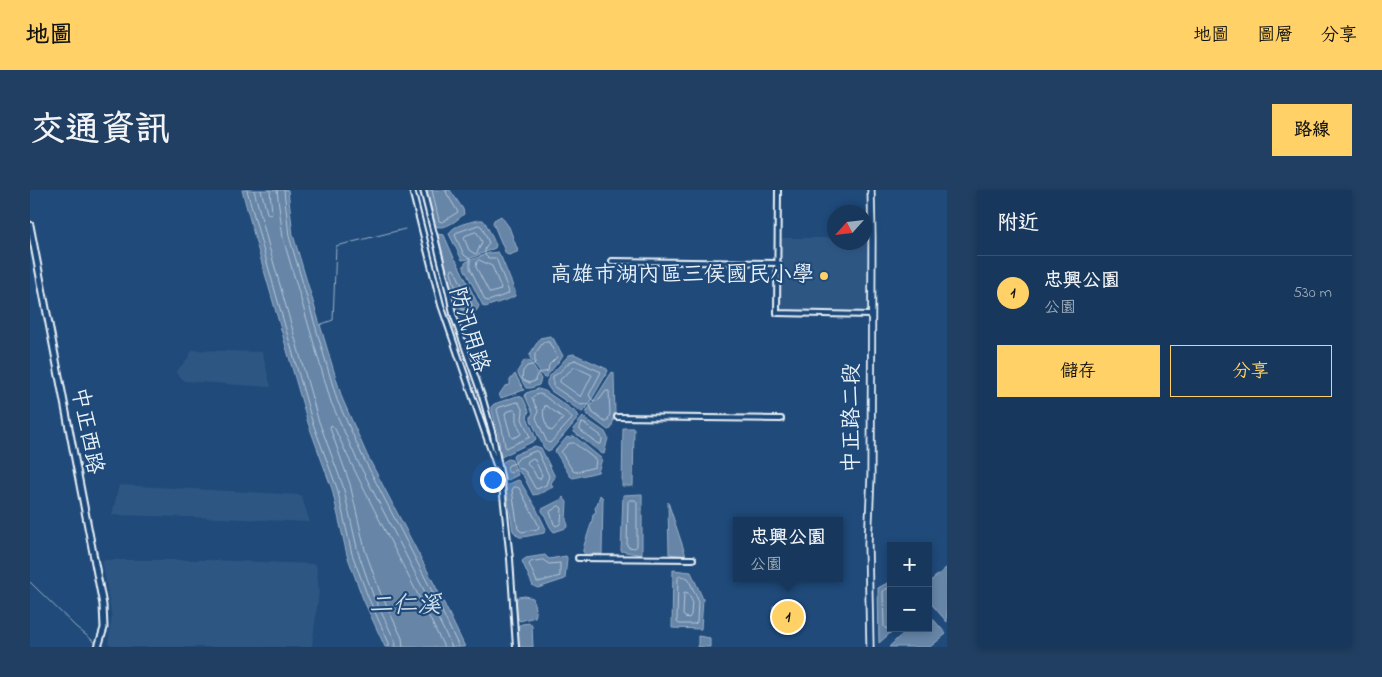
<!DOCTYPE html>
<html lang="zh-TW">
<meta charset="utf-8">
<style>
:root{--surface:#17385c;--page:#203f62;--text:#f1f3f6;--muted:#9eacbb;--line:#365272;--accent:#ffd166}
body{margin:0;font-family:"Indie Flower","LXGW WenKai TC",sans-serif;background:var(--page);color:var(--text)}
.controls{position:absolute;right:15px;bottom:15px;display:grid;overflow:hidden;border-radius:0px;box-shadow:0 2px 8px #0003}
.controls button{width:45px;height:45px;display:grid;place-items:center;padding:0;border:0;border-bottom:1px solid var(--line);background:var(--surface);color:var(--text);font:25px sans-serif}
.compass{position:absolute;left:797px;top:15px;width:45px;height:45px;border-radius:50%;background:var(--surface);box-shadow:0 2px 8px #0003;rotate:243deg}
.you{position:absolute;left:462px;top:289px;width:18px;height:18px;margin:-12px;border:4px solid #fff;border-radius:50%;background:#1a73e8;box-shadow:0 0 0 8px #1a73e833}
.badge{display:grid;place-items:center;width:32px;height:32px;border-radius:50%;background:var(--accent);color:#111;font-size:16px;font-weight:700}
.pin{position:absolute;translate:-50% -50%;border:2px solid #fff;box-shadow:0 1px 5px #0006}
.popup{position:absolute;left:703px;top:327px;width:110px;height:65px;box-sizing:border-box;display:grid;place-content:center;border-radius:0px;background:var(--surface);filter:drop-shadow(0 1px 4px #0005);font-size:16px;white-space:nowrap;color:var(--muted)}
.popup b{font-size:19px;color:var(--text)}
.popup::after{content:'';position:absolute;left:50%;top:100%;margin-left:-10px;border:10px solid transparent;border-top-color:var(--surface)}
.list{margin:0;padding:0;list-style:none}
h2{display:flex;justify-content:space-between;align-items:center;height:65px;margin:0;padding:0 20px;font-size:21px}
h2 small{font-size:16px;font-weight:400;color:var(--muted)}
.list li{display:grid;grid-template-columns:32px 1fr auto;gap:15px;align-items:center;box-sizing:border-box;height:75px;padding:0 20px;border-top:1px solid var(--line)}
.list b{display:block;font-size:19px;white-space:nowrap}
.list p{margin:0;font-size:16px;white-space:nowrap;color:var(--muted)}
.list em{font-size:16px;font-style:normal;color:var(--muted)}
.actions{display:flex;gap:10px;padding:15px 20px}
.actions a{flex:1;padding:11px 0;border:1px solid var(--accent);border-radius:0px;text-align:center;font-size:18px;color:var(--accent)}
.actions .main{background:var(--accent);color:#111}
.map{position:relative;flex:none;width:917px;height:457px;overflow:hidden;border-radius:0px}
header{display:flex;align-items:center;gap:30px;box-sizing:border-box;height:70px;padding:0 25px;background:var(--accent);color:#111}
header strong{font-size:24px}
nav{display:flex;gap:28px;margin-inline-start:auto;font-size:18px}
.intro{display:flex;align-items:center;justify-content:space-between;box-sizing:border-box;height:120px;padding:0 30px}
h1{margin:0;font-size:35px}
.button{padding:12px 22px;border-radius:0px;background:var(--accent);color:#111;font-size:18px;font-weight:700}
main{display:flex;gap:30px;padding:0 30px}
aside{flex:1;background:var(--surface);border-radius:0px;box-shadow:0 2px 8px #0003}
.map>svg:first-child{display:block}
.built{fill:#2e5683}
.green{fill:#3c628c;stroke:#92aac2}
.water{fill:#6685a7;stroke:#9ab0c7}
.lines{fill:none;stroke-linecap:round;stroke-linejoin:round}
.shore{stroke:#b4c6d8;stroke-width:1}
.stream{stroke:#9ab0c7;stroke-width:1}
.street-casing{stroke:#e8f1f8;stroke-width:8}
.secondary-casing{stroke:#e8f1f8;stroke-width:9}
.primary-casing{stroke:#e8f1f8;stroke-width:9}
.street{stroke:#1f4a7a;stroke-width:4}
.secondary{stroke:#1f4a7a;stroke-width:5}
.primary{stroke:#1f4a7a;stroke-width:5.5}
.poi-dot{fill:#ffd166;stroke:#1f4a7a;stroke-width:2}
.labels{text-anchor:middle;dominant-baseline:central;stroke-width:4.5;stroke-linejoin:round;paint-order:stroke}
.poi-label{font-size:22px;fill:#e8f1f8;stroke:#1f4a7a;text-anchor:end}
.street-label{font-size:22px;fill:#e8f1f8;stroke:#1f4a7a}
.water-label{font-size:24px;font-style:italic;fill:#d4e1ec;stroke:#1f4a7a}
</style>
<header>
<strong>地圖</strong>
<nav><a>地圖</a><a>圖層</a><a>分享</a></nav>
</header>
<div class="intro"><h1>交通資訊</h1><a class="button">路線</a></div>
<main>
<div class="map">
<svg width="917" height="457" viewBox="0 0 917 457">
<rect width="100%" height="100%" fill="#1f4a7a"/>
<filter id="ink" filterUnits="userSpaceOnUse"><feTurbulence type="fractalNoise" baseFrequency=".02" numOctaves="2"/><feDisplacementMap in="SourceGraphic" scale="10" xChannelSelector="R" yChannelSelector="G"/><feConvolveMatrix kernelMatrix="1 2 1 2 8 2 1 2 1" color-interpolation-filters="sRGB"/></filter>
<g filter="url(#ink)">
<path class="built" d="M 751,48 L 804,48 L 804,52 L 834,52 L 835,48 L 838,48 L 837,121 L 749,120 Z
M 162,160 L 232,162 L 241,197 L 154,191 L 146,182 L 158,168 Z
M 89,295 L 271,305 L 280,332 L 191,328 L 82,325 Z
M 72,370 L 179,370 L 286,374 L 289,401 L 282,457 L 84,457 L 78,453 L 82,427 Z"/>
<path class="green" d="M 743,416 L 769,416 L 774,430 L 743,432 Z"/>
<path class="water" d="M 212,0 L 258,0 L 263,45 L 312,208 L 337,265 L 410,405 L 435,457 L 355,457 L 333,409 L 317,365 L 302,299 L 278,233 L 227,56 Z
M 397,0 L 420,0 L 433,19 L 434,24 C 426,31 415,40 405,36 Z
M 471,26 L 479,37 L 488,61 L 487,62 L 479,65 L 476,64 L 463,33 L 464,30 Z
M 449,30 L 453,30 L 456,34 L 466,55 L 465,58 L 439,69 L 432,70 L 419,44 C 422,35 440,32 449,30 Z
M 407,44 L 414,45 L 424,68 L 426,70 L 449,116 L 447,120 L 432,127 L 429,125 L 417,90 L 406,46 Z
M 468,62 L 471,67 L 485,101 L 485,106 L 479,109 L 455,117 L 453,116 L 434,78 L 434,75 L 436,72 L 459,63 Z
M 520,146 L 523,148 L 533,166 L 516,187 L 514,188 L 500,168 L 500,164 L 510,148 Z
M 544,164 L 577,179 L 578,181 L 556,219 L 552,222 L 521,201 L 517,195 L 517,191 L 519,187 L 539,165 Z
M 496,170 L 500,171 L 511,189 L 509,195 L 501,198 L 496,198 L 487,182 L 494,171 Z
M 582,182 L 584,183 L 585,225 L 581,239 L 578,240 L 558,225 L 556,223 Z
M 485,184 L 494,200 L 471,208 L 469,205 L 475,196 L 480,195 L 480,190 Z
M 508,199 L 515,201 L 547,223 L 549,227 L 522,259 L 518,261 L 514,258 L 501,230 L 501,226 L 503,223 L 495,206 L 496,203 Z
M 487,206 L 489,206 L 493,208 L 499,221 L 497,227 L 506,249 L 504,251 L 471,267 L 470,266 L 469,248 L 461,217 L 464,214 Z
M 553,227 L 575,242 L 578,248 L 574,264 L 571,263 L 544,242 L 543,239 Z
M 593,238 L 604,238 L 603,296 L 592,296 Z
M 544,246 L 572,269 L 568,282 L 543,288 L 540,286 L 525,261 L 537,247 L 540,248 Z
M 505,256 L 511,258 L 525,287 L 521,293 L 523,297 L 509,304 L 503,305 L 494,287 L 489,282 L 483,267 L 484,265 Z
M 478,269 L 482,270 L 488,285 L 476,291 L 472,275 L 473,272 Z
M 488,290 L 490,291 L 506,318 L 516,339 L 514,343 L 493,347 L 489,347 L 483,341 L 476,297 L 477,295 Z
M 612,304 L 612,365 L 591,361 L 593,305 Z
M 570,305 L 573,308 L 572,364 L 560,364 L 559,366 L 556,366 C 555,364 554,363 553,362 C 552,357 563,333 563,324 L 566,322 L 565,318 L 567,315 Z
M 533,307 L 537,312 L 536,330 L 538,335 L 536,338 L 524,342 C 518,336 517,328 512,321 L 512,319 L 532,309 Z
M 638,312 L 656,366 L 639,364 Z
M 515,365 L 519,369 L 536,366 L 537,368 L 535,389 L 508,398 L 503,396 L 492,371 L 496,368 Z
M 916,378 L 917,378 L 917,432 L 898,410 L 898,393 Z
M 643,380 L 661,382 L 673,409 L 671,439 L 642,438 Z
M 861,391 L 861,438 L 866,438 L 849,453 L 848,398 Z
M 495,406 L 503,408 L 506,424 L 505,427 L 490,431 L 488,429 L 486,410 L 488,407 Z
M 898,423 L 916,444 L 900,457 L 859,457 L 878,438 L 898,438 Z
M 500,433 L 502,436 L 503,457 L 489,457 L 488,436 L 492,434 Z
M 668,446 L 680,448 L 680,457 L 668,457 Z"/>
<g class="lines">
<path class="shore" d="M 217,0 L 232,55 L 282,231 L 307,298 L 322,364 L 338,407 L 359,453 L 359,457
M 224,0 L 238,53 L 288,229 L 313,296 L 328,362 L 343,405 L 365,451 L 366,457
M 231,0 L 237,23 L 240,25 L 242,23 L 240,0
M 247,0 L 253,48 L 301,212 L 327,270 L 399,410 L 422,457
M 254,0 L 259,46 L 307,210 L 333,267 L 405,407 L 429,457
M 402,0 L 409,31 L 412,32 L 428,22 L 417,4 L 416,0
M 449,35 L 452,37 L 459,53 L 455,59 L 455,65 L 458,68 L 466,68 L 479,102 L 478,104 L 458,111 L 455,110 L 440,78 L 440,69 L 434,65 L 425,45 L 426,43 Z
M 446,42 L 448,44 L 452,52 L 447,63 L 445,64 L 439,60 L 434,48 L 435,46 Z
M 449,70 L 462,76 L 471,98 L 470,100 L 461,103 L 459,102 L 446,77 L 447,72 Z
M 423,79 L 425,81 L 442,115 L 442,117 L 436,120 L 432,119 L 421,82 Z
M 514,152 L 519,152 L 527,167 L 519,175 L 518,181 C 509,184 507,180 505,191 L 499,193 L 492,189 L 493,181 L 497,176 L 502,175 L 505,173 L 505,164 Z
M 545,170 L 571,182 L 559,205 L 562,210 L 567,211 L 570,209 L 576,201 L 579,201 L 580,224 L 577,232 L 575,232 L 563,223 L 560,215 L 556,214 L 551,215 L 523,196 L 523,186 C 532,183 536,172 545,170 Z
M 545,177 L 562,185 L 551,207 L 530,192 L 530,190 Z
M 509,204 L 513,205 L 542,227 L 542,229 L 520,253 L 517,252 L 506,228 L 508,221 L 502,208 L 504,206 Z
M 487,212 L 489,213 L 493,221 L 492,229 L 500,247 L 476,258 L 475,256 L 472,238 L 467,220 L 468,218 Z
M 515,216 L 517,216 L 533,228 L 532,230 L 522,241 L 519,240 C 515,232 511,224 515,216 Z
M 484,220 L 486,222 L 486,231 L 491,243 L 490,245 L 483,248 L 481,247 L 475,225 L 476,222 Z
M 552,233 L 555,234 L 570,245 L 572,249 L 571,254 L 568,254 L 550,240 L 550,238 Z
M 544,253 L 566,270 L 565,277 L 546,282 L 543,281 L 531,262 L 538,254 Z
M 506,261 L 508,262 L 519,286 L 516,295 L 507,299 L 505,298 L 496,282 L 492,279 L 488,278 L 480,283 L 478,282 L 477,277 L 479,275 L 485,273 L 489,268 Z
M 502,269 L 505,270 L 512,285 L 510,289 L 507,288 L 503,280 L 497,274 L 498,271 Z
M 486,297 L 489,298 L 509,336 L 508,339 L 492,342 L 488,339 L 482,300 L 483,298 Z
M 600,310 L 605,310 L 607,312 L 607,356 L 605,358 L 598,357 L 597,355 L 598,312 Z
M 529,316 L 532,318 L 531,332 L 530,334 L 526,336 L 524,334 L 520,322 Z
M 513,370 L 519,374 L 530,373 L 530,386 L 509,392 L 507,392 L 499,374 L 501,372 Z
M 650,386 L 658,388 L 668,410 L 667,432 L 665,434 L 649,434 L 647,432 L 648,388 Z
M 861,397 L 854,400 L 853,402 L 854,437 L 857,439 L 861,436
M 655,402 L 658,403 L 662,411 L 661,425 L 659,428 L 655,427 L 653,425 L 654,404 Z
M 373,457 L 372,448 L 350,402 L 335,360 L 320,294 L 300,238 L 301,235 L 304,237 C 338,311 378,383 414,457"/>
<path class="stream" d="M 289,135 L 303,130 L 306,56 L 375,39
M 0,392 L 46,437 L 67,454"/>
<g class="street-casing">
<path id="street" d="M 382,0 L 411,115 L 466,275
M 393,0 L 419,103 L 423,124 L 452,206 L 463,245 L 471,287 L 480,369 L 486,457
M 748,0 L 747,123 L 841,125
M 582,71 L 748,73
M 587,227 L 751,229
M 548,368 L 663,369"/>
</g>
<g class="secondary-casing">
<path id="secondary" d="M 0,35 L 73,415 L 74,438 L 68,457"/>
</g>
<g class="primary-casing">
<path id="primary" d="M 840,457 L 838,354 L 841,286 L 842,47 L 841,0"/>
</g>
<use href="#street" class="street"/>
<use href="#secondary" class="secondary"/>
<use href="#primary" class="primary"/>
</g>
</g>
<circle class="poi-dot" cx="794" cy="86" r="5"/>
<g class="labels">
<g class="poi-label">
<text x="784" y="86">高雄市湖內區三侯國民小學</text>
</g>
<g class="street-label">
<text transform="translate(438 140) rotate(73)">防汛用路</text>
<text transform="translate(823 228) rotate(-90)">中正路二段</text>
<text transform="translate(56 241) rotate(79)">中正西路</text>
</g>
<g class="water-label">
<text x="375" y="416">二仁溪</text>
</g>
</g>
</svg>
<div class="controls">
<button>+</button>
<button>−</button>
</div>
<svg class="compass" viewBox="-18 -18 36 36"><path d="M0-13l5 13h-10z" fill="#e53935"/><path d="M0 13l5-13h-10z" fill="#9eacbb"/></svg>
<div class="you"></div>
<div class="pin badge" style="left:758px;top:427px">1</div>
<div class="popup"><b>忠興公園</b>公園</div>
</div>
<aside>
<h2>附近<small></small></h2>
<ul class="list">
<li><span class="badge">1</span><div><b>忠興公園</b><p>公園</p></div><em>530 m</em></li>
</ul>
<div class="actions"><a class="main">儲存</a><a>分享</a></div>
</aside>
</main>
